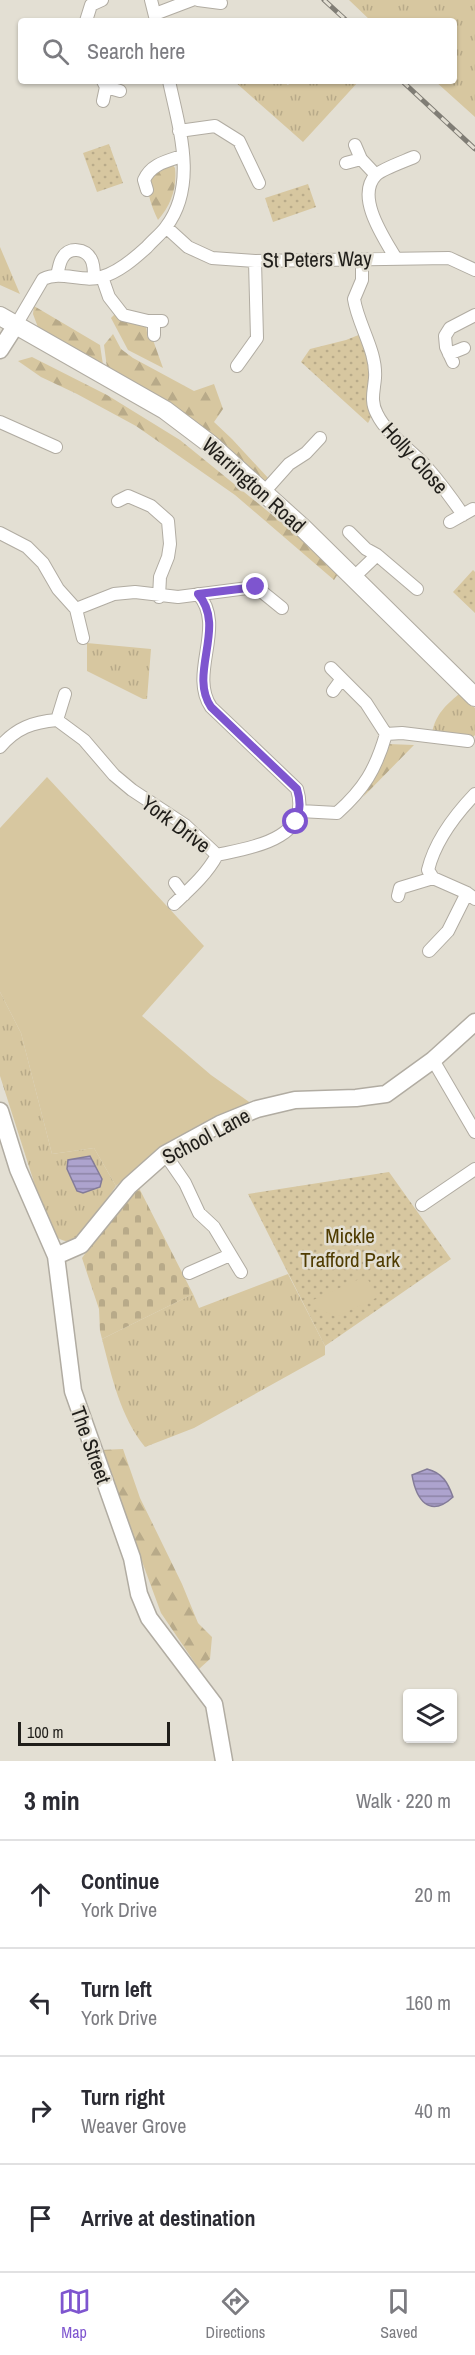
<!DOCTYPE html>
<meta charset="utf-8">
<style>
:root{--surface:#fff;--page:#f2f2f3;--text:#2b2b33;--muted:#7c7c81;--line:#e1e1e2;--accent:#7e55cf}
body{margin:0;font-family:"Archivo Narrow",sans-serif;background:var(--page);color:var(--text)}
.controls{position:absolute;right:18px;bottom:18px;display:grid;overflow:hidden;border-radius:6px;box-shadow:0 2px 4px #0004}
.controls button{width:54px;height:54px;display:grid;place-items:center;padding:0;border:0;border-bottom:2px solid var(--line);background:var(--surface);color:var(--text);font:30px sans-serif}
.scale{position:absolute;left:18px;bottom:15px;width:152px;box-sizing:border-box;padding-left:6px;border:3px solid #201e1a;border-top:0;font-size:16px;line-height:21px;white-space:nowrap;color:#201e1a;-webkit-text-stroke:4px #e3dfd3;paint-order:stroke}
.stop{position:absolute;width:18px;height:18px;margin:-14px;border:4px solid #7e55cf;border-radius:50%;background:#fff}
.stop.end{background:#7e55cf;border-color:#fff;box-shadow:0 2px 6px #0008}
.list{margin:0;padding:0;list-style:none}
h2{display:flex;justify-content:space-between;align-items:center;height:78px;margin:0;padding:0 24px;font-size:26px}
h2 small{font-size:20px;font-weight:400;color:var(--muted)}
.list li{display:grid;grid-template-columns:39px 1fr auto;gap:18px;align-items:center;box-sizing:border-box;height:108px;padding:0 24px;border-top:2px solid var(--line)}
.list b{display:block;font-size:22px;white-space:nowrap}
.list p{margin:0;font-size:20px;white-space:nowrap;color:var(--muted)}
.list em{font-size:20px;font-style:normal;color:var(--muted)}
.icon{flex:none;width:33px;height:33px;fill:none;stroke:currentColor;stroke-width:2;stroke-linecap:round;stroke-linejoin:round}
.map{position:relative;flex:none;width:475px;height:1761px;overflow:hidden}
.search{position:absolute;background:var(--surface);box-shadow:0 2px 4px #0004;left:18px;right:18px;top:18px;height:66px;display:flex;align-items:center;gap:15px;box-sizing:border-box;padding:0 21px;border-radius:6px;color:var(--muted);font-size:22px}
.sheet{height:510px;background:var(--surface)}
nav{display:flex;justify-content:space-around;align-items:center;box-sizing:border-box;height:84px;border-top:2px solid var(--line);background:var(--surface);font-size:16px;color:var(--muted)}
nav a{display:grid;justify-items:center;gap:3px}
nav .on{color:var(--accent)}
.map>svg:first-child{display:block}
.grass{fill:url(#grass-tufts)}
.forest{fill:url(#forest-firs)}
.cemetery{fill:url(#cemetery-stones)}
.park{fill:url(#park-dots)}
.pitch{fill:#d7c7a0}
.water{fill:url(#water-rules);stroke:#837b98;stroke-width:1.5}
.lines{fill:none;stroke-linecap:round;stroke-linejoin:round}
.street-casing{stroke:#b1aca2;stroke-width:14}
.secondary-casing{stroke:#b1aca2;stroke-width:19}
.primary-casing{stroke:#b1aca2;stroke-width:20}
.street{stroke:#fff;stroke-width:12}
.secondary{stroke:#fff;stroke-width:16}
.primary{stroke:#fff;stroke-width:18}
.rail-casing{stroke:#807d75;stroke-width:5}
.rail{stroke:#e3dfd3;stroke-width:3;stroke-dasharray:9;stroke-linecap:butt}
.route{stroke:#7e55cf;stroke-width:8}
.labels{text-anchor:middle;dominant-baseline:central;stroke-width:5;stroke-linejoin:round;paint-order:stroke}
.street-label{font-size:21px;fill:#201e1a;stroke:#e3dfd3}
.park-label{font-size:21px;fill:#4f3c02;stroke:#e3dfd3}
</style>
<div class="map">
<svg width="475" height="1761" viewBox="0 0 475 1761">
<defs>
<pattern id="grass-tufts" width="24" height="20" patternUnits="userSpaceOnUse" patternTransform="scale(1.5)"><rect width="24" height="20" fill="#d7c7a0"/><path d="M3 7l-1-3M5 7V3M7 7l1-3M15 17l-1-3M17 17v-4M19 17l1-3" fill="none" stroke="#b8aa89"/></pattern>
<pattern id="forest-firs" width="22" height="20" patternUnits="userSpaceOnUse" patternTransform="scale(1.5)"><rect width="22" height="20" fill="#d7c7a0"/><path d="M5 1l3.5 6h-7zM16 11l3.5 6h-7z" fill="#b8aa89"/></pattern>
<pattern id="cemetery-stones" width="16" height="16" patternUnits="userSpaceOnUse" patternTransform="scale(1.5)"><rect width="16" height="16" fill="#d7c7a0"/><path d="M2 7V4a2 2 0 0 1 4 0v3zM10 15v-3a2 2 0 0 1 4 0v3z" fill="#b8aa89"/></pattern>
<pattern id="park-dots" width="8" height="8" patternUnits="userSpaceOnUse" patternTransform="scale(1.5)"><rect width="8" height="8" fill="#d7c7a0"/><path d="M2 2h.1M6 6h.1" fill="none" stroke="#b8aa89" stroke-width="1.8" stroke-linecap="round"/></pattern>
<pattern id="water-rules" width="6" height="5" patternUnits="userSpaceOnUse" patternTransform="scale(1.5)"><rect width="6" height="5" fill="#ada3ce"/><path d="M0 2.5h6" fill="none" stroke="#8c84a6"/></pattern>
</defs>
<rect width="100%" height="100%" fill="#e3dfd3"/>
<path class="grass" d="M 349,0 L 475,0 L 475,117 L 435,81 L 454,81 L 454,21 L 371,21 Z
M 234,81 L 282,81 L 288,85 L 292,81 L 359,81 L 303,142 Z
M 0,247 L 20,294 L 0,285 Z
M 87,643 L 151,649 L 147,699 L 143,699 L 87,671 Z
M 459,694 L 475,708 L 475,735 L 473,737 L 432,733 C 436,714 445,706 459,694 Z
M 0,992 L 21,1033 L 52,1154 L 94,1148 L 116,1186 L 79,1239 C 64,1244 58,1240 49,1229 L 0,1076 Z
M 288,1274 L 325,1346 L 325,1355 L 194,1428 L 145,1447 C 120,1416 112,1377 102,1339 L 193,1294 L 199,1308 Z"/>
<path class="forest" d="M 171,163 L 175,168 C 177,188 171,205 158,220 C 151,204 145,192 151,175 Z
M 34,306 L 100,345 L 103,365 L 39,330 L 33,314 Z
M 115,314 L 146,326 L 148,339 L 153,340 L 163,368 L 128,350 L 111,318 Z
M 113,334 L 121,349 L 133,358 L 194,391 L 214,384 L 223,409 L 214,422 L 232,439 L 270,480 L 263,481 L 107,368 L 104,345 Z
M 32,357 L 107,395 L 180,440 L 297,535 L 338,574 L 334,580 L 235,495 L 136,426 L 77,394 L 41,377 L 18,361 Z
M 388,744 L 414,745 L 363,797 L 383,763 Z
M 123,1449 L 140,1498 L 182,1584 L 198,1623 L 212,1637 L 210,1659 L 199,1669 L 161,1613 L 101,1450 Z"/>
<path class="cemetery" d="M 139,1188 L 193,1294 L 102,1339 L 100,1331 L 99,1309 L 82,1258 L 110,1219 Z"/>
<path class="park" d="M 109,144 L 123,183 L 97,192 L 83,153 Z
M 308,184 L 316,207 L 273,222 L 265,198 Z
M 361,334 C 367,356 381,403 368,423 L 301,362 L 310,349 L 346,340 Z
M 473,570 L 475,572 L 475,613 L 453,592 Z
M 389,1172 L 451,1259 L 325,1346 L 248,1194 Z"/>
<path class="pitch" d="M 47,777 L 204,946 L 142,1016 L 211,1075 L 252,1104 L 229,1111 L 156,1150 L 116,1186 L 94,1148 L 52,1154 L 21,1033 L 0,992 L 0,828 Z
M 366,1276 L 378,1297 L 336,1317 L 317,1308 L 313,1300 Z"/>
<path class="water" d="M 90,1156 L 102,1179 L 100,1187 L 83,1193 L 77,1191 L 67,1169 L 68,1160 Z
M 427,1469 C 443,1473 448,1483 453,1497 C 429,1519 416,1499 412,1475 Z"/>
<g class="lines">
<g class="street-casing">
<path id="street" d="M 151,0 L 156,20
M 198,0 L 221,3
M 155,14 L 192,0
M 86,21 L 91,5 L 102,0
M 103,81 L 106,87 L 120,91
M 103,101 L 106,87
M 179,131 L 215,126 L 239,141 L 259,183
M 355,145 L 361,159 L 376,175
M 346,163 L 361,159
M 147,190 L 144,180 C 151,164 167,161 182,156
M 166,227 L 188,247 L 212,258 L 255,261 L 449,258 L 475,270
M 395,257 C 384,238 355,196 376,175 C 382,169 405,161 414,157
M 362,259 L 362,280 L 354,299 C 358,325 377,351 375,378 C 374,391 370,401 377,414 C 386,433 409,449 424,464 C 438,480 451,497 463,515
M 57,275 C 59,269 59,262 63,257 C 69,247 85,248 91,259 C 94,264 94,272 94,278
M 102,277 L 109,297 L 123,315 L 148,321 L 162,321
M 154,321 L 154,335
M 16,325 L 43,279 C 61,270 82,283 101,277 C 118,273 135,258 147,247 C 153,240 161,234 166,227 C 198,185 179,128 169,81
M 449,354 L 464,348
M 453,362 L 446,347 L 445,336 L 450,328 L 475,315
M 237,366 L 257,338 L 255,261
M 0,422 L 56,447
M 264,492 L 289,464 L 306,453 L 320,438
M 118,501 L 128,496 L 151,506 L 168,521 L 170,544 L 168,557 L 160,577 L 159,597
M 450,522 L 473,509
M 349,532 L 366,549 L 377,555
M 0,533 L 27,547 L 43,563 L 58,589 L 76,609 L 83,638
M 354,577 L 377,555 L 417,589
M 76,609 L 114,594 L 135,592 L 178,597 L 256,587 L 282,608
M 333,691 L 341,680
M 57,720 L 65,694
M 386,734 L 402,733 L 468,741
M 0,747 C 16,728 33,722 57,720 L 84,740 L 114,775 L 132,790 L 185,825 L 217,855 C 253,847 312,839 297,789 L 211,707 C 188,673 227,626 198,594
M 300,811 L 337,813 C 364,789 376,769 386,734 L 366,703 L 331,668
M 433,878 L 428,870 C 435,841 455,815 475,794
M 175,883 L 184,895
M 398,896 L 400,888 L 433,878 L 467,893 L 475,899
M 174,904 C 190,889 207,874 217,855
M 429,951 L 448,931 L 467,893
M 433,1060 L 475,1132
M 165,1154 L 185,1183 L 199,1213 L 214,1227 L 241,1272
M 422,1205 L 475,1169
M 189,1273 L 230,1255"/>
</g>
<g class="secondary-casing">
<path id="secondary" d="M 0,350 L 16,325
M 0,1111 L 18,1169 L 56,1256 L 73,1391 L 132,1558 L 139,1594 L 149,1618 L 214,1704 L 224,1761
M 56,1256 L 81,1245 L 129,1186 L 165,1154 L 220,1124 L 257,1109 L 295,1100 L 356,1098 L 386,1094 L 433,1060 L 475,1022"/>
</g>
<g class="primary-casing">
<path id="primary" d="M 0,316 L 165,410 L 210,444 L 303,528 L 475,697"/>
</g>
<use href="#street" class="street"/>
<use href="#secondary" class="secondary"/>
<use href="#primary" class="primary"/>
<g class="rail-casing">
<path id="rail" d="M 324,0 L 347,21
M 402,81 L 475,149"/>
</g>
<use href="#rail" class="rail"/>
</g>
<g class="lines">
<path class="route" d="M 256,587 L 198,594 C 227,627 188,673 211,707 L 297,789 C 301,802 300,810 296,822"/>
</g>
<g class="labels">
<g class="street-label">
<text transform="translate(317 259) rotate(-1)">St Peters Way</text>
<text transform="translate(415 458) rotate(48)">Holly Close</text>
<text transform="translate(254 485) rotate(42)">Warrington Road</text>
<text transform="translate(176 824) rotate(37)">York Drive</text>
<text transform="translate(206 1136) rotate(-28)">School Lane</text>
<text transform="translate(91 1445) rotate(70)">The Street</text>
</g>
<g class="park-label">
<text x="350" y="1235">Mickle<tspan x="350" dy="24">Trafford Park</tspan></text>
</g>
</g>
</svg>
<div class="controls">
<button><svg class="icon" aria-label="layers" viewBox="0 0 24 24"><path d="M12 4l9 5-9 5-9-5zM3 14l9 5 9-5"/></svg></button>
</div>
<div class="scale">100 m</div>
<div class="stop" style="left:296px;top:822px"></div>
<div class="stop end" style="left:256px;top:587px"></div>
<div class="search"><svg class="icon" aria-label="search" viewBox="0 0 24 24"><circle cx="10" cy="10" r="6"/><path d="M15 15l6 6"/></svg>Search here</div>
</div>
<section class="sheet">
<h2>3 min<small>Walk · 220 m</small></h2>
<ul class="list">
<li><svg class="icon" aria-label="ahead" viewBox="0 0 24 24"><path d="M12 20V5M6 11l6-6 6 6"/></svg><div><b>Continue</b><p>York Drive</p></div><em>20 m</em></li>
<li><svg class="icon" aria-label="left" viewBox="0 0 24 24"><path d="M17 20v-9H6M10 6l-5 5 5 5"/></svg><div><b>Turn left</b><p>York Drive</p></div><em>160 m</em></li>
<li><svg class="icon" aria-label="right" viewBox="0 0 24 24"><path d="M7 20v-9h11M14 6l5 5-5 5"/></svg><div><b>Turn right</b><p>Weaver Grove</p></div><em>40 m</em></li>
<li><svg class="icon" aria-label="arrive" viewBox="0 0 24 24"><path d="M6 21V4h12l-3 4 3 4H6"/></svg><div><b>Arrive at destination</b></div></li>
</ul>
</section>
<nav>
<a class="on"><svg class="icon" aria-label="map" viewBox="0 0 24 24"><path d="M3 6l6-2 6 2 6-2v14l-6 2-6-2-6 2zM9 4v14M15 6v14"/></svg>Map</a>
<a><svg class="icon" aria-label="directions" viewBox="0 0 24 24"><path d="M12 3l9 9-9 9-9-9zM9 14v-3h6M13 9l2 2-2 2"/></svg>Directions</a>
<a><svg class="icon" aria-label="saved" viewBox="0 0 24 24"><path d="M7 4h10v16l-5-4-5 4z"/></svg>Saved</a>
</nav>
